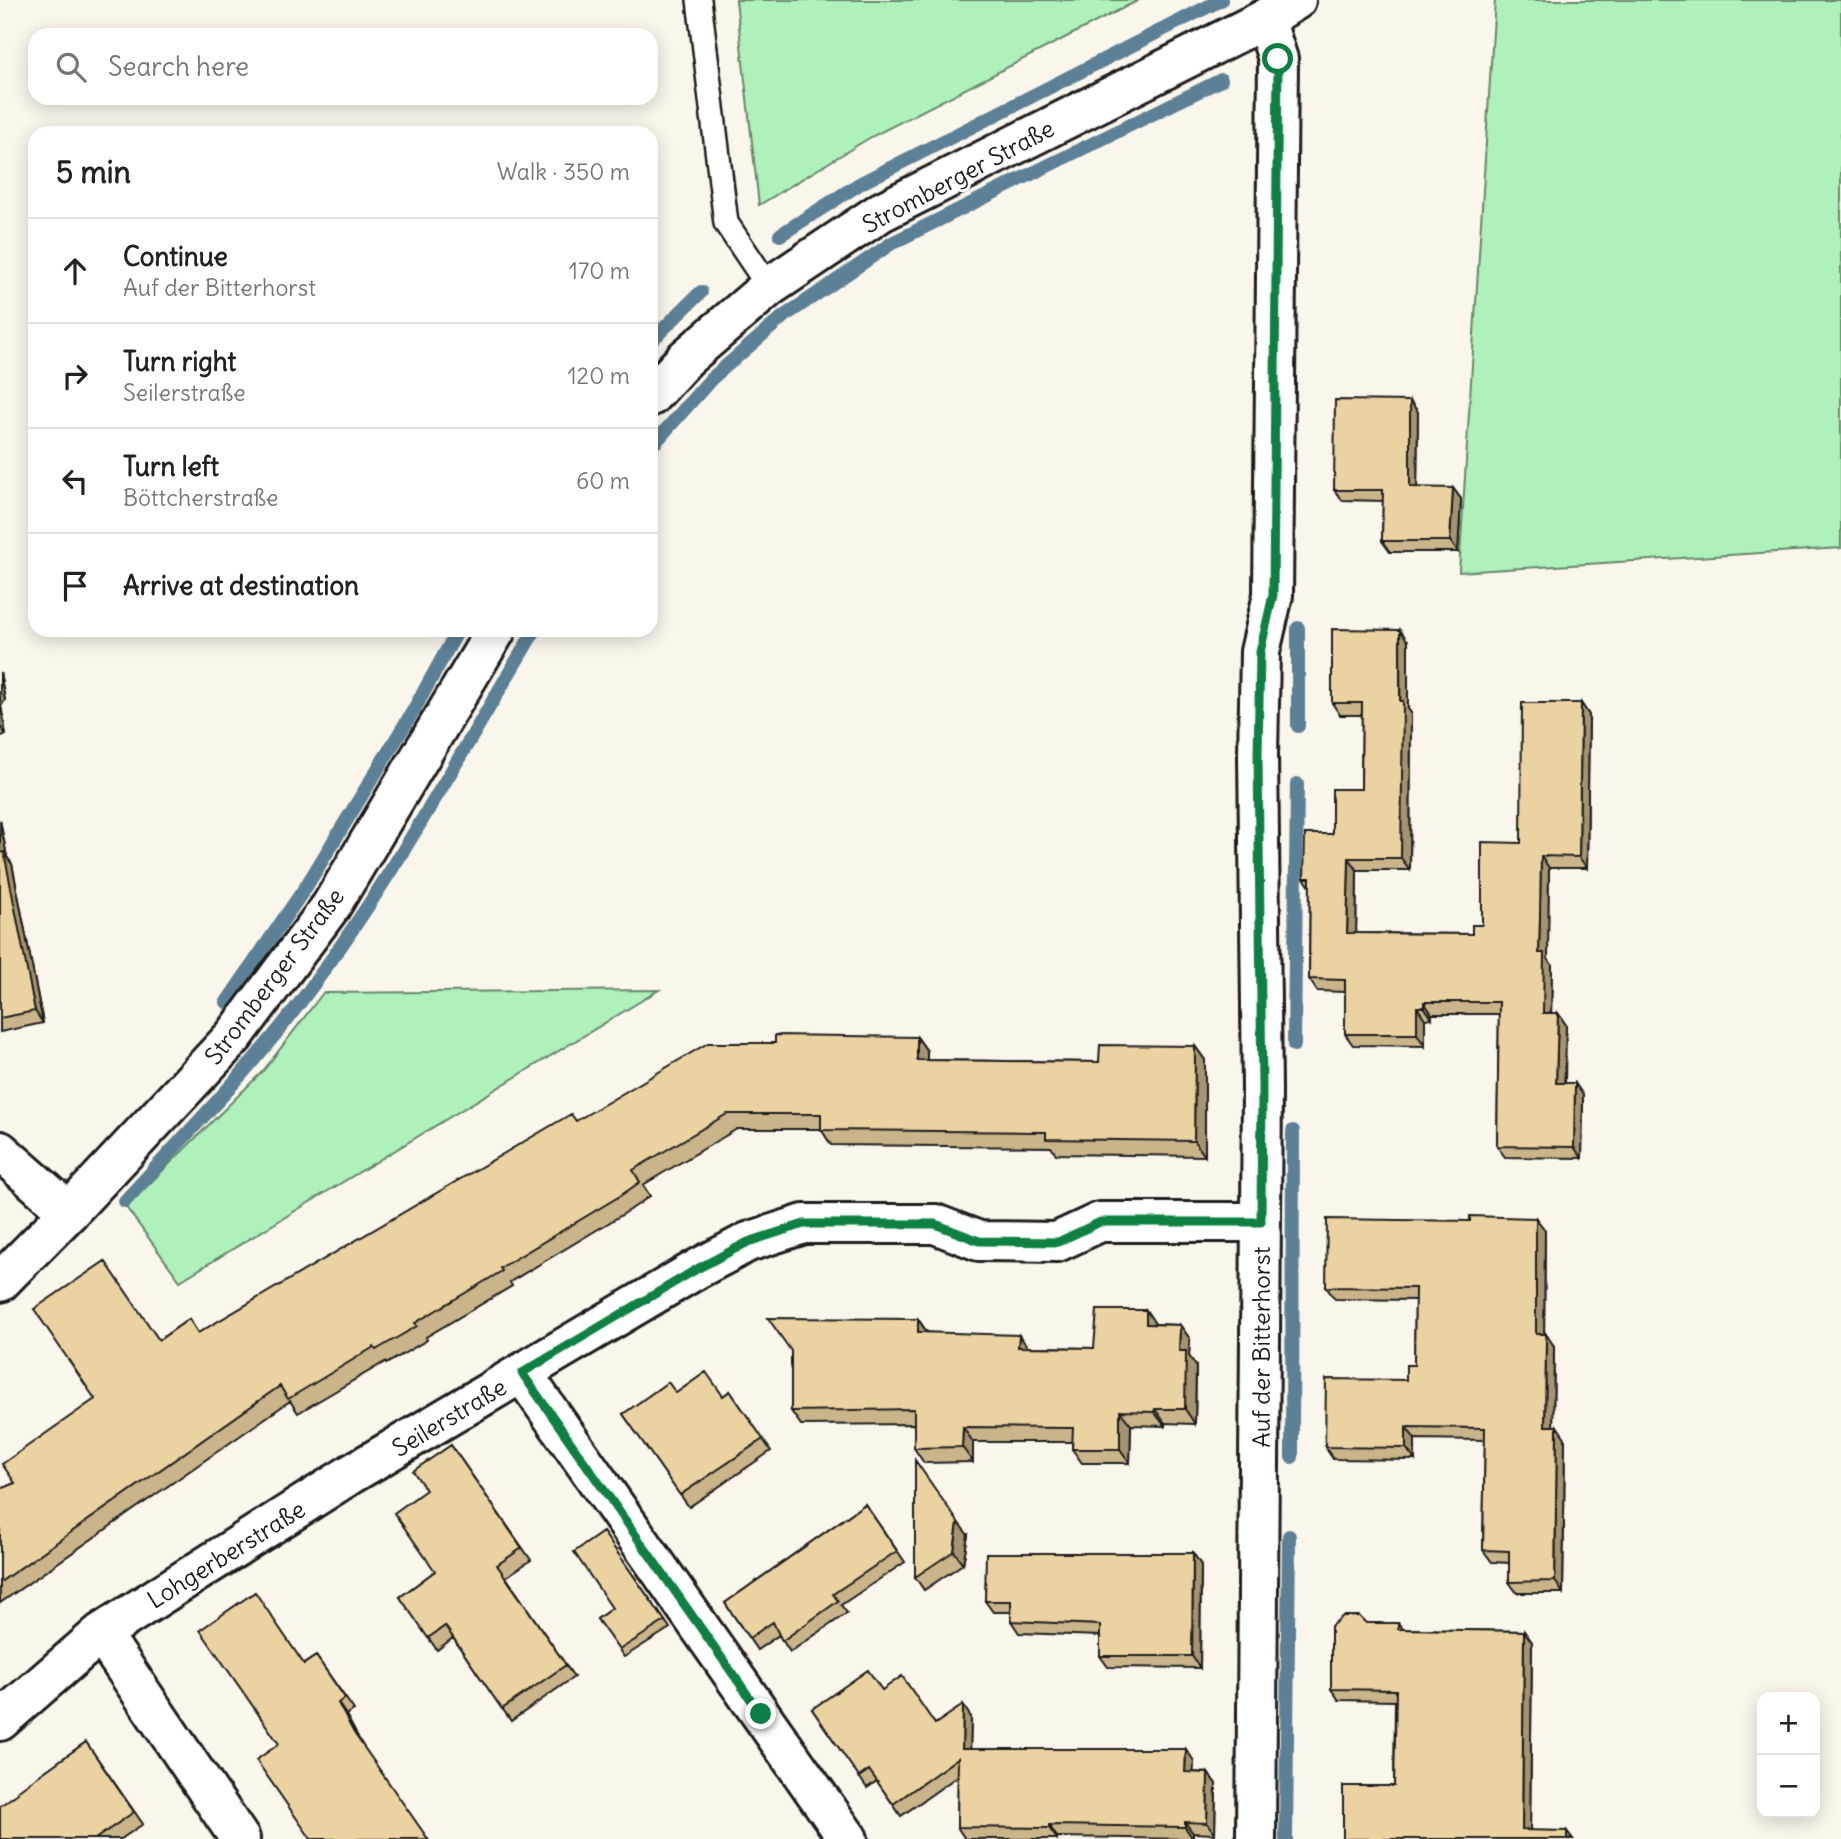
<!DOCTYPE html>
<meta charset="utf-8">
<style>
:root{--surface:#fff;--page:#f2f2f2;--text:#222;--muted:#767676;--line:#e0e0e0}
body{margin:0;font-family:Delius,sans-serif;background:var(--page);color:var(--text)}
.controls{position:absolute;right:21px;bottom:21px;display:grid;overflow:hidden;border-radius:14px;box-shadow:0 4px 18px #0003}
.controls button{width:63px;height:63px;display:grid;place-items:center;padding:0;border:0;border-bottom:2px solid var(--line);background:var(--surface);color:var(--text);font:35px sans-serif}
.stop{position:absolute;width:21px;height:21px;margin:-16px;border:5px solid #0b8043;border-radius:50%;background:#fff}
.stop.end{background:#0b8043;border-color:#fff;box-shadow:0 2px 7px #0008}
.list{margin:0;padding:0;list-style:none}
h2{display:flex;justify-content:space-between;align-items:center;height:91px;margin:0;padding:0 28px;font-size:30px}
h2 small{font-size:23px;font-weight:400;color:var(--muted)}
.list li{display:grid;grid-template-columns:46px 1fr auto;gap:21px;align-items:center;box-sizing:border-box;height:105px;padding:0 28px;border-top:2px solid var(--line)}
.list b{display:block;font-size:26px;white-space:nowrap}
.list p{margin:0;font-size:23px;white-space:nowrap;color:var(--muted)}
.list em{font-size:23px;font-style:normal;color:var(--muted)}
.icon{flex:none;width:38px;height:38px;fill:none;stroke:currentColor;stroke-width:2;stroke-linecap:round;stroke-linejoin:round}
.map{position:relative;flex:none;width:1841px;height:1839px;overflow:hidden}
.search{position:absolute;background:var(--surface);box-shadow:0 4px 18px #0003;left:28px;top:28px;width:630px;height:77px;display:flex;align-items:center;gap:18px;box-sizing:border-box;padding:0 24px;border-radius:21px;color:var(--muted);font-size:26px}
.panel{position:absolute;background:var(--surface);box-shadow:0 4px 18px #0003;left:28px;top:126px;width:630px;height:511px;border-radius:21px}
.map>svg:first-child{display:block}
.green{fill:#aef1ba;stroke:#65866b;stroke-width:2}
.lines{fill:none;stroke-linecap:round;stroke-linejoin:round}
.stream{stroke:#5c8196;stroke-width:14}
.service-casing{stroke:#1c1c1c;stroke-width:28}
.minor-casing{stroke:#1c1c1c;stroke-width:44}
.secondary-casing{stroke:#1c1c1c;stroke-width:44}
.service{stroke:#fff;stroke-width:23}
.minor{stroke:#fff;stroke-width:38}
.secondary{stroke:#fff;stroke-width:38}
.wall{fill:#cab58a;stroke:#1c1c1c;stroke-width:2}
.shaded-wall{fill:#a49471;stroke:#1c1c1c;stroke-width:2}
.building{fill:#ebd3a1;stroke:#1c1c1c;stroke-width:2}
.route{stroke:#0b8043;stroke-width:9}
.labels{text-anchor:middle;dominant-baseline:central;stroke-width:6;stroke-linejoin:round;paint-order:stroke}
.street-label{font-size:24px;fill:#1c1c1c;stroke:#fff}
</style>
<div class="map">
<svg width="1841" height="1839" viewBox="0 0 1841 1839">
<rect width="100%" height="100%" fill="#fbf6ec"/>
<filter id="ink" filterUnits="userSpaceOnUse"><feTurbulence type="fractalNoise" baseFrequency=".0143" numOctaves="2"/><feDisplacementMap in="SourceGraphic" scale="14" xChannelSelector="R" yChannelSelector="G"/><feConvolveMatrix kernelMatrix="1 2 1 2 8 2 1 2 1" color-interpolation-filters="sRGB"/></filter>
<g filter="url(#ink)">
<path class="green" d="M 736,0 L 1139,0 L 871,137 L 759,205 Z
M 1495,0 L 1841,0 L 1841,548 L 1459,572 Z
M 659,990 L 180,1281 L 126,1207 L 263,1071 L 323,993 Z"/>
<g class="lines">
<path class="stream" d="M 780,235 L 861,183 L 1221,0
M 651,341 L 701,292
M 651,447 L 711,379 L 783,317 L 892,243 L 1221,80
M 1298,726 L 1298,628
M 227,1002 L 307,885 L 412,713 L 458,630
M 1294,1045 L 1297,784
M 125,1201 C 188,1132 255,1065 310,989 C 394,876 462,751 535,630
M 1292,1457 L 1293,1131
M 1286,1839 L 1289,1536"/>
<g class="service-casing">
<path id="service" d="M 699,0 L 726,223 L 769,287"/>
</g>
<g class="minor-casing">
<path id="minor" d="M 0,1151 L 69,1212
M 522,1373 L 848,1839
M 101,1633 L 240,1839
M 0,1721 L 101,1633 L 351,1474 L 697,1269 L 748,1242 L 804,1224 L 935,1224 L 979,1241 L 1057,1242 L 1100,1222 L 1261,1222
M 1256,1839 L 1262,1089 L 1258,755 L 1260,652 L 1273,595 L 1278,59 L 1265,19"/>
</g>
<g class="secondary-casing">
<path id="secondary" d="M 651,396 L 686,358 L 769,287 L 881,212 L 1265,19 L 1296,0
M 0,1282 L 69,1212 L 234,1036 L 331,906 L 496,630"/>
</g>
<use href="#service" class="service"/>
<use href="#minor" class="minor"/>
<use href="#secondary" class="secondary"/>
</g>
<path class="wall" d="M 1410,401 L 1418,412 L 1417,488 L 1453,488 L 1461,499 L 1458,552 L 1390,552 L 1382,541 L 1383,501 L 1342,500 L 1334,490 Z
M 1408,641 L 1408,709 L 1411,713 L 1410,870 L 1357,870 L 1356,933 L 1472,934 L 1482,925 L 1521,843 L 1581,703 L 1589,715 L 1587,868 L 1549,868 L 1548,925 L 1548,959 L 1552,965 L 1551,1013 L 1558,1013 L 1566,1025 L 1565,1083 L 1583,1095 L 1582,1158 L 1505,1157 L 1497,1146 L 1499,1014 L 1432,1014 L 1432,1018 L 1425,1019 L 1425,1046 L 1353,1045 L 1345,1034 L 1345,992 L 1317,991 L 1309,979 L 1310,887 L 1304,878 L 1361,789 L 1362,715 L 1340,715 L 1332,703 Z
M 0,672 L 5,700 L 1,706 L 6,735 L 0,736 Z
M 0,820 L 7,857 L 12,864 L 43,1023 L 0,1032 Z
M 917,1037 L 927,1051 L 927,1060 L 1099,1062 L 1195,1046 L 1205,1060 L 1205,1156 L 1056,1154 L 1051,1147 L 831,1145 L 821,1129 L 737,1129 L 643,1185 L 650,1196 L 630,1210 L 510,1282 L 512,1286 L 426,1337 L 427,1340 L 386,1364 L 385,1362 L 298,1413 L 290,1401 L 0,1603 L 0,1489 L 15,1483 L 95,1399 L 159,1340 L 189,1319 L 198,1333 L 576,1121 L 775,1043 Z
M 1545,1230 L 1544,1334 L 1554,1346 L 1553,1426 L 1565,1438 L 1563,1593 L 1517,1593 L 1509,1582 L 1509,1563 L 1492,1562 L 1483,1550 L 1485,1440 L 1415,1439 L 1415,1460 L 1333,1459 L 1325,1447 L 1406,1380 L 1414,1365 L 1415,1300 L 1335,1299 L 1326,1287 Z
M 918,1319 L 927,1332 L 1028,1347 L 1094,1348 L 1156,1324 L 1180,1325 L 1190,1339 L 1189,1356 L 1196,1366 L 1195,1424 L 1165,1423 L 1165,1426 L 1131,1425 L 1130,1463 L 1082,1463 L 1072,1449 L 1072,1442 L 973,1442 L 973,1462 L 924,1463 L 914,1448 L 914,1424 L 801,1425 L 791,1411 Z
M 730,1391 L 771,1451 L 689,1507 L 623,1414 L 676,1393 L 723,1396 Z
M 451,1445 L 531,1560 L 506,1577 L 574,1677 L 511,1721 L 453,1638 L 437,1650 L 400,1597 L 435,1571 Z
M 865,1504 L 905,1562 L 841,1605 L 847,1613 L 790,1652 L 779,1635 L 757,1650 L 725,1603 Z
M 603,1532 L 670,1628 L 624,1657 L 597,1619 L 612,1608 Z
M 968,1535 L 963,1564 L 924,1590 L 915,1577 Z
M 1193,1553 L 1201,1565 L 1200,1668 L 1108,1667 L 1100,1656 L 1100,1636 L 1019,1633 L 1011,1621 L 1011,1612 L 993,1612 L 985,1601 Z
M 1366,1623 L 1398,1623 L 1403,1629 L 1524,1631 L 1532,1642 L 1530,1830 L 1343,1839 L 1394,1786 L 1395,1701 L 1339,1700 L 1331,1689 Z
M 316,1656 L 354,1710 L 346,1715 L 362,1745 L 304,1664 Z
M 882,1690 L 935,1724 L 971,1717 L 970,1749 L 1194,1761 L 1193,1772 L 1208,1773 L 1216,1784 L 1215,1834 L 1193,1833 L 1193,1839 L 1057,1837 L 1057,1839 L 965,1839 L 957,1827 L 958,1776 L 901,1816 L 877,1781 L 867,1788 L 812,1709 Z
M 86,1742 L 143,1824 L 121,1839 L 0,1839 L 18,1793 Z"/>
<path class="shaded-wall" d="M 1410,401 L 1418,412 L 1417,498 L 1410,487 Z
M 1453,488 L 1461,499 L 1458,552 L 1450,541 Z
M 1400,630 L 1408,641 L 1408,709 L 1411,713 L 1410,870 L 1401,858 Z
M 0,672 L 5,700 L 1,706 L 6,735 L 0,726 Z
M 1581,703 L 1589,715 L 1587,868 L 1579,857 Z
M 0,820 L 7,857 L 12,864 L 43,1023 L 35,1011 L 0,853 Z
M 1541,856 L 1549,868 L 1548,959 L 1552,965 L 1551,1024 L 1543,1013 L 1539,953 Z
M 1349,858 L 1357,870 L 1356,945 L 1347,933 Z
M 1424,1002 L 1432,1014 L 1432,1018 L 1424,1007 Z
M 1417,1007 L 1425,1019 L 1425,1046 L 1417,1034 Z
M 1558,1013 L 1566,1025 L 1564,1095 L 1556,1083 Z
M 917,1037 L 927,1051 L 927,1074 L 917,1060 Z
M 1195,1046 L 1205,1060 L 1205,1156 L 1194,1141 Z
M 1575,1083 L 1583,1095 L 1582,1158 L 1574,1147 Z
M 1536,1218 L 1545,1230 L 1544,1346 L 1536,1334 Z
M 1146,1310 L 1156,1325 L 1146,1324 Z
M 918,1319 L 928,1334 L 918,1332 Z
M 1180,1325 L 1190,1339 L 1189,1356 L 1196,1366 L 1195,1424 L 1185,1409 L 1179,1351 Z
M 1546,1334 L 1554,1346 L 1553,1438 L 1545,1426 Z
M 1019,1335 L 1029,1349 L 1018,1347 Z
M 1155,1409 L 1165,1423 L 1165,1426 L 1154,1412 Z
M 1120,1411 L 1131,1425 L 1130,1463 L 1120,1449 Z
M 1557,1426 L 1565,1438 L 1563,1593 L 1555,1581 Z
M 963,1427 L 973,1442 L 973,1462 L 962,1447 Z
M 1406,1427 L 1415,1439 L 1415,1460 L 1406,1448 Z
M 958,1522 L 968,1535 L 963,1564 L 954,1551 Z
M 1193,1553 L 1201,1565 L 1200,1668 L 1192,1656 Z
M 1524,1631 L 1532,1642 L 1530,1839 L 1522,1830 Z
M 338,1703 L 346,1715 L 362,1745 L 354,1733 Z
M 963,1705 L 971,1717 L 970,1761 L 962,1749 Z
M 1186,1749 L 1194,1761 L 1193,1783 L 1185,1772 Z
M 1208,1773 L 1216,1784 L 1215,1834 L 1207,1823 Z
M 1185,1822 L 1193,1833 L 1193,1839 L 1185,1827 Z
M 1049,1825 L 1057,1837 L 1057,1839 L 1049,1828 Z
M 1567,1831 L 1573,1839 L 1567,1839 Z"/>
<path class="building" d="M 1335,400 L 1410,401 L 1410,487 L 1453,488 L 1450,541 L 1382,541 L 1383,490 L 1334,490 Z
M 1332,629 L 1400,630 L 1400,701 L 1403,701 L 1401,858 L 1349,858 L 1347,933 L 1472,934 L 1472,925 L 1482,925 L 1482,842 L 1521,843 L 1522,703 L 1581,703 L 1579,857 L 1541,856 L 1540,914 L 1539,953 L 1544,953 L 1543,1013 L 1558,1013 L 1556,1083 L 1575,1083 L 1574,1147 L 1497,1146 L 1499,1002 L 1424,1002 L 1424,1007 L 1417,1007 L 1417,1034 L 1345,1034 L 1345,980 L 1309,979 L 1310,878 L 1304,878 L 1305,834 L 1332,834 L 1332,789 L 1361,789 L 1362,703 L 1332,703 Z
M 0,851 L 0,853 L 4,852 L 35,1011 L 0,1018 Z
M 775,1035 L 917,1037 L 917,1060 L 1099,1062 L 1100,1045 L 1195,1046 L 1194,1141 L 1046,1139 L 1046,1132 L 821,1130 L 821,1114 L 727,1114 L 633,1170 L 640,1182 L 620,1196 L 500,1268 L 502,1271 L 415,1323 L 417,1326 L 376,1350 L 374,1347 L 288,1399 L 280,1386 L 0,1582 L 0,1489 L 15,1483 L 2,1464 L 95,1399 L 34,1309 L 105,1261 L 159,1340 L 189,1319 L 198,1333 L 571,1114 L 576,1121 L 708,1043 L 775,1043 Z
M 1470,1216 L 1536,1218 L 1536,1334 L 1546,1334 L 1545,1426 L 1557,1426 L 1555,1581 L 1509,1582 L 1509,1551 L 1483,1550 L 1485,1428 L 1406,1427 L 1406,1448 L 1325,1447 L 1326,1379 L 1406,1380 L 1406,1365 L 1414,1365 L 1415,1288 L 1326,1287 L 1327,1219 L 1470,1221 Z
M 1097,1310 L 1146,1310 L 1146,1324 L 1180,1325 L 1179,1351 L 1186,1351 L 1185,1409 L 1155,1409 L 1154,1412 L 1120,1411 L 1120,1449 L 1072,1449 L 1073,1428 L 963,1427 L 962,1447 L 914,1448 L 914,1409 L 791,1411 L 791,1351 L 768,1318 L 918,1319 L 918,1332 L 1019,1335 L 1018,1347 L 1094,1348 Z
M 706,1372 L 723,1396 L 730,1391 L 763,1439 L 680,1495 L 623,1414 L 668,1382 L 676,1393 Z
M 451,1445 L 522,1548 L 497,1565 L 566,1665 L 502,1709 L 445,1626 L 428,1638 L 400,1597 L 435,1571 L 394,1513 L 426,1490 L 413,1471 Z
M 915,1460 L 958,1522 L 954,1551 L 915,1577 Z
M 865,1504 L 897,1551 L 833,1594 L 838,1601 L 782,1641 L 773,1622 L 749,1638 L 725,1603 Z
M 603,1532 L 665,1621 L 619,1650 L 597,1619 L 612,1608 L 574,1552 Z
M 986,1553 L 1193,1553 L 1192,1656 L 1100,1656 L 1100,1625 L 1011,1621 L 1011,1601 L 985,1601 Z
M 255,1592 L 304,1664 L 316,1656 L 345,1698 L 338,1703 L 354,1733 L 428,1839 L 311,1839 L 256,1760 L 279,1744 L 200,1630 Z
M 1343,1616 L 1359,1616 L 1366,1623 L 1398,1623 L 1398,1629 L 1524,1631 L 1522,1830 L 1567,1831 L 1567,1839 L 1343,1839 L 1343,1786 L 1394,1786 L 1396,1690 L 1331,1689 L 1331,1626 Z
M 868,1670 L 882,1690 L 902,1676 L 935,1724 L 963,1705 L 962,1749 L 1186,1749 L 1185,1772 L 1208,1773 L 1207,1823 L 1185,1822 L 1185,1827 L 1049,1825 L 1049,1828 L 957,1827 L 958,1758 L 893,1804 L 869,1770 L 859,1777 L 812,1709 Z
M 86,1742 L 134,1812 L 95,1839 L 0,1839 L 0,1806 L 18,1793 L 17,1791 Z"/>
</g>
<g class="lines" filter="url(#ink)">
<path class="route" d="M 761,1714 L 522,1373 L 697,1269 L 748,1242 L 804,1224 L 935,1224 L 979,1241 L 1058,1242 L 1100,1222 L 1261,1222 L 1262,1089 L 1258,755 L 1260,652 L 1273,595 L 1278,59"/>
</g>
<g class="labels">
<g class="street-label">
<text transform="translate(958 176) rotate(-28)">Stromberger Straße</text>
<text transform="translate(274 976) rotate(-53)">Stromberger Straße</text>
<text transform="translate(1261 1347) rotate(-90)">Auf der Bitterhorst</text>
<text transform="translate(449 1417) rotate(-31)">Seilerstraße</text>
<text transform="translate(226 1554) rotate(-32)">Lohgerberstraße</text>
</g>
</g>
</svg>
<div class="controls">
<button>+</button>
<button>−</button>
</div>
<div class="stop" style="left:1278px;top:59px"></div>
<div class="stop end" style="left:761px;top:1714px"></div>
<div class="search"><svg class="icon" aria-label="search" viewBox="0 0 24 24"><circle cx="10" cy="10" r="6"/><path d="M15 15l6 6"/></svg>Search here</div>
<section class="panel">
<h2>5 min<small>Walk · 350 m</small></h2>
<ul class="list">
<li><svg class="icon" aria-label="ahead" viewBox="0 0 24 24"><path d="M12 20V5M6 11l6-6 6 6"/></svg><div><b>Continue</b><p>Auf der Bitterhorst</p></div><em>170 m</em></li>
<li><svg class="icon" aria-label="right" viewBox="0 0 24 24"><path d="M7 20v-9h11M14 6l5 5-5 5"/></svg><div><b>Turn right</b><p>Seilerstraße</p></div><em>120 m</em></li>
<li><svg class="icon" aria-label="left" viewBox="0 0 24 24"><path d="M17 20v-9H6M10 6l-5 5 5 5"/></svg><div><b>Turn left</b><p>Böttcherstraße</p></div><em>60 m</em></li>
<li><svg class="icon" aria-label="arrive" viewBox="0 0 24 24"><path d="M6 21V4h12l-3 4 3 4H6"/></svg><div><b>Arrive at destination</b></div></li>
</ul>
</section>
</div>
